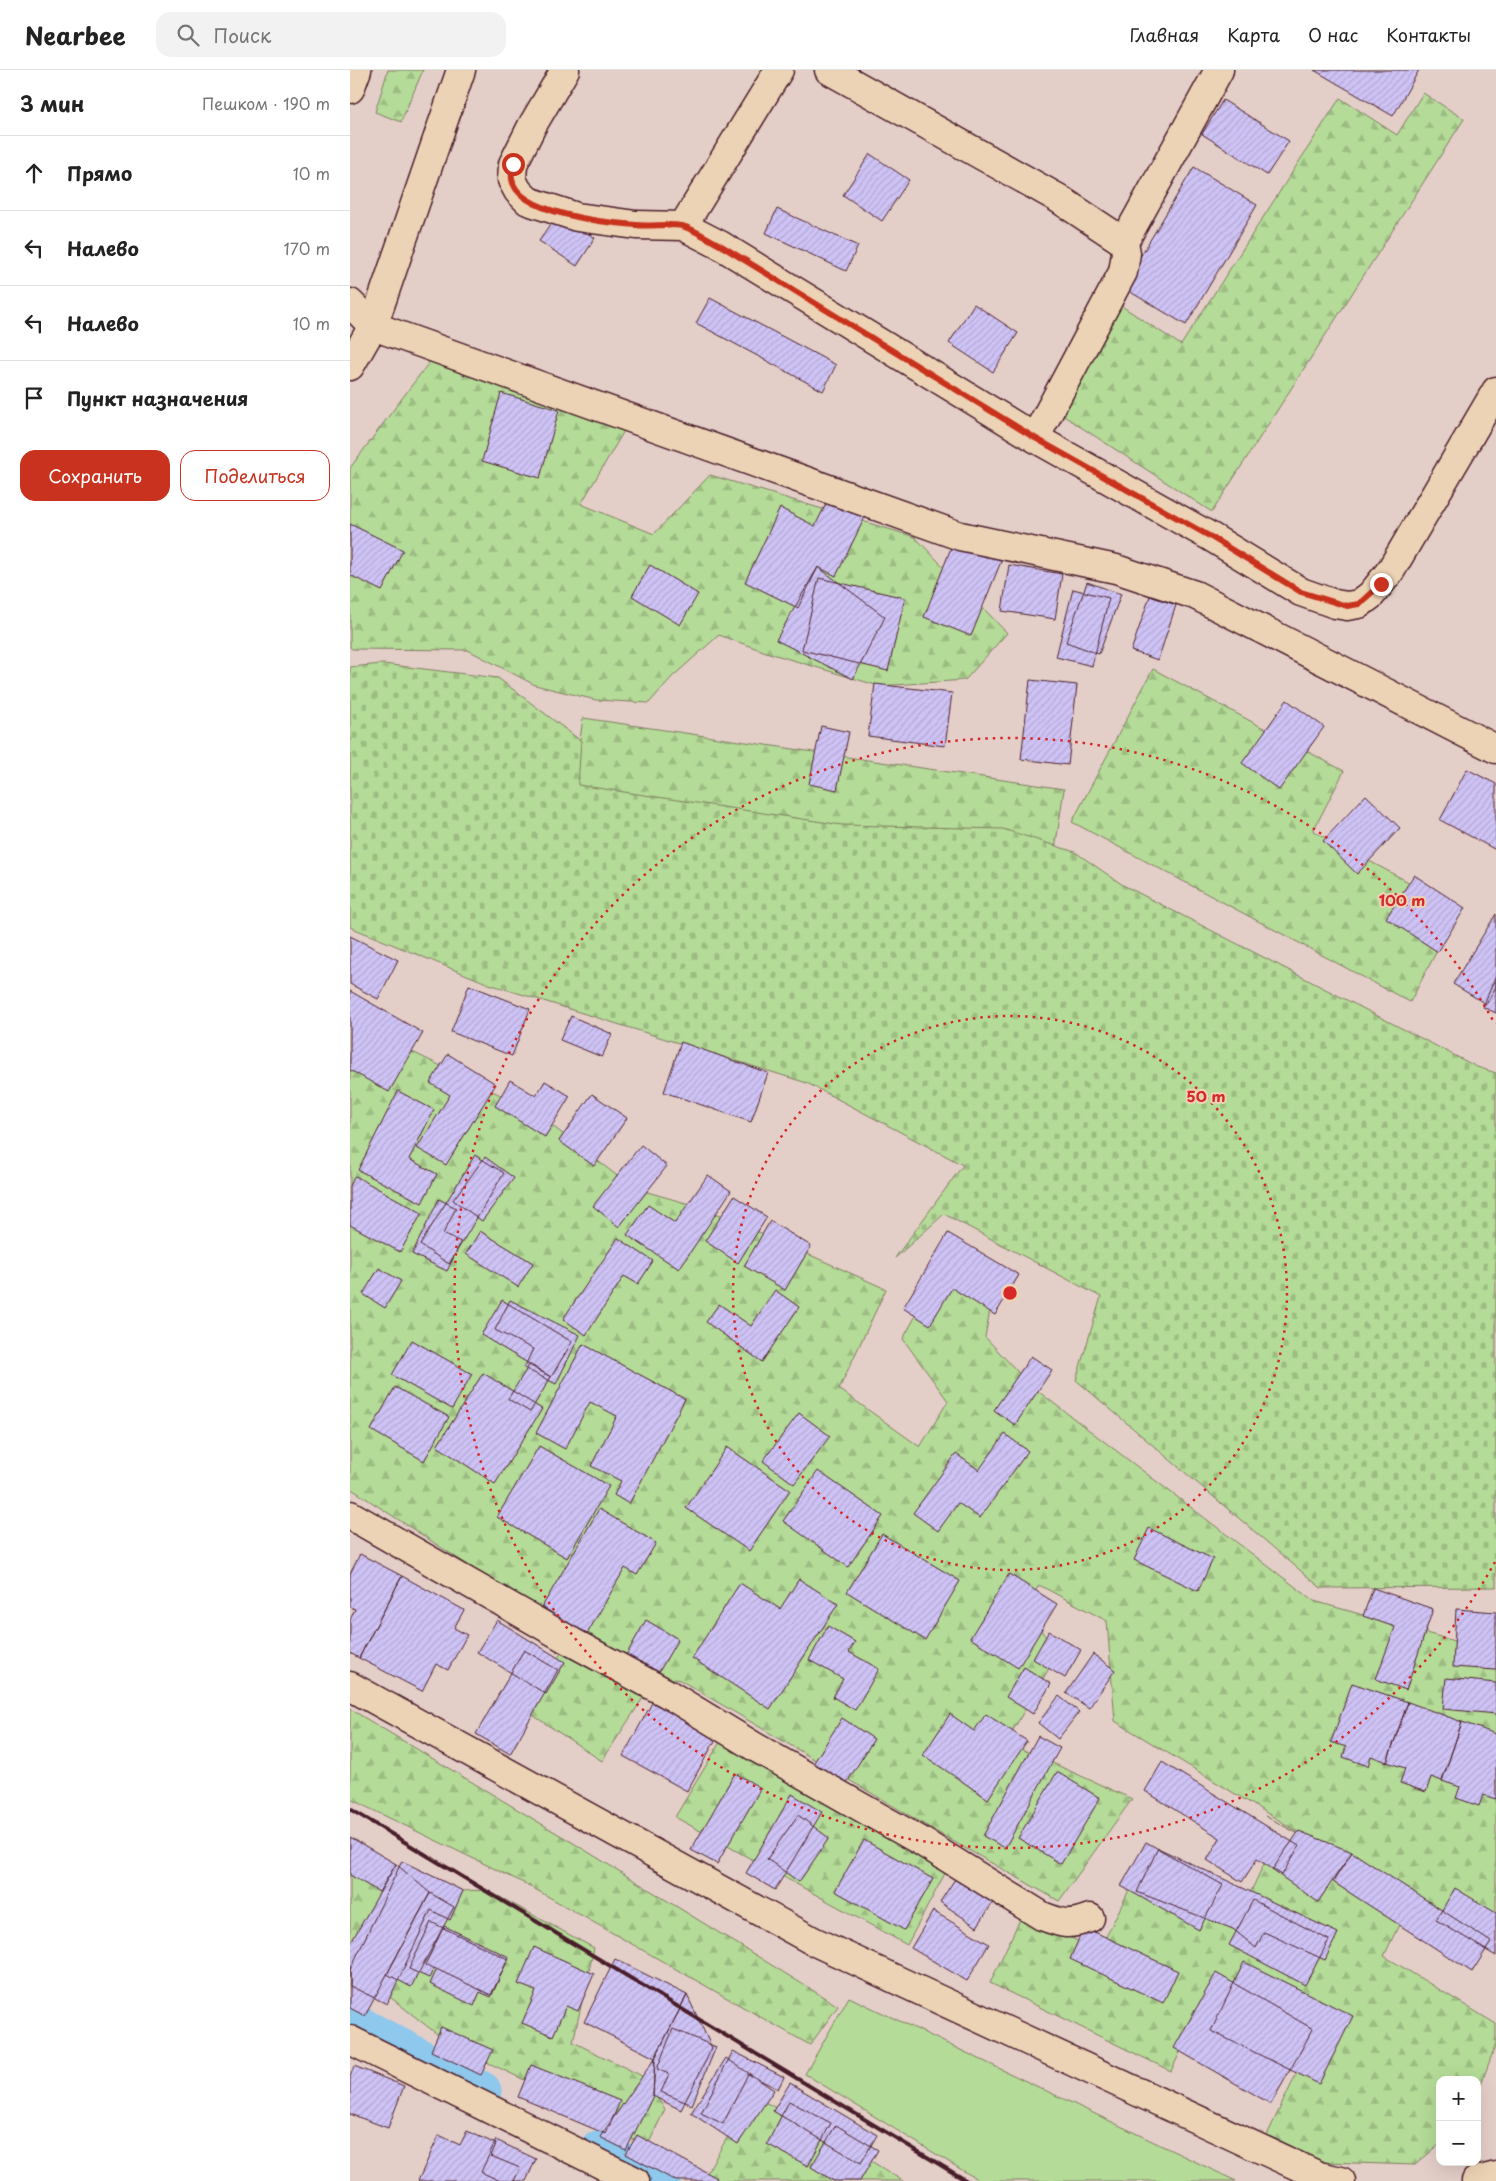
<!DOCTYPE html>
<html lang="ru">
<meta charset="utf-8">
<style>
:root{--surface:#fff;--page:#f2f2f2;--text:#222;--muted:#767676;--line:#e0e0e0;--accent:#c8321e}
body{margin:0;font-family:"Playpen Sans",sans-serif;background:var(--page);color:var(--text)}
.controls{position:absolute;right:15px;bottom:15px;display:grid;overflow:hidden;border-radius:10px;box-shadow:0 5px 20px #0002}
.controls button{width:45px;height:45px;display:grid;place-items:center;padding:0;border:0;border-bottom:1px solid var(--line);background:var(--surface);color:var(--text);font:25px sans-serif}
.stop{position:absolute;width:15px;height:15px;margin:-11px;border:4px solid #c8321e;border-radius:50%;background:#fff}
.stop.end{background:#c8321e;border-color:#fff;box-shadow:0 1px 5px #0008}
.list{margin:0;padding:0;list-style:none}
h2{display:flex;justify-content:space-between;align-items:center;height:65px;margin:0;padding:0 20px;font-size:21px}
h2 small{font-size:16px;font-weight:400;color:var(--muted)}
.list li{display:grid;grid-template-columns:32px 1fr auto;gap:15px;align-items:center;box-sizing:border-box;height:75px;padding:0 20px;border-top:1px solid var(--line)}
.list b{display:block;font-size:19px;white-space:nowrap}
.list em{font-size:16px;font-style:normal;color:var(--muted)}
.actions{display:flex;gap:10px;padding:15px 20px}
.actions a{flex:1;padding:11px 0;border:1px solid var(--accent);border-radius:15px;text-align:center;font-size:18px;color:var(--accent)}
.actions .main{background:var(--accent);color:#fff}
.icon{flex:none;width:28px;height:28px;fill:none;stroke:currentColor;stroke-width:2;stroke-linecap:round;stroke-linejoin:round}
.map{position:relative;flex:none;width:1146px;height:2111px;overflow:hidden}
header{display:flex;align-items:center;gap:30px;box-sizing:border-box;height:70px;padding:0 25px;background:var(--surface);border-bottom:1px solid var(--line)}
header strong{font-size:24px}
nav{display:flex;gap:28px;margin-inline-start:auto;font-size:18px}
.search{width:350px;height:45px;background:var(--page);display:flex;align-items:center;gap:12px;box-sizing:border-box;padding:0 18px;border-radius:15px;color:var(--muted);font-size:19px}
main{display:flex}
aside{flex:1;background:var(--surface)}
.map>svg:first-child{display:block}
.green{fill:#b4db97;stroke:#7f7d61}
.forest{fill:url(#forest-firs);stroke:#7f7d61}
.cemetery{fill:url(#cemetery-stones);stroke:#7f7d61}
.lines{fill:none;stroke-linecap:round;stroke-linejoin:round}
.canal{stroke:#8ec8ed;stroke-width:39}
.building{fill:url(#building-hatch);stroke:#4a1f2b}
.minor-casing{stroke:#4a1f2b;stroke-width:31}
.minor{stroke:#edd3b5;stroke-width:28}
.rail{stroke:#4a1f2b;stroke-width:4}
.route{stroke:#c8321e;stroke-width:6}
.ring{fill:none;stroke:#d62828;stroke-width:2.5;stroke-dasharray:2.5 5}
.centre{fill:#d62828;stroke:#edd3b5;stroke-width:2.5}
.ring-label{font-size:15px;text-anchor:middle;font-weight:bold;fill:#d62828;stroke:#edd3b5;stroke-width:4;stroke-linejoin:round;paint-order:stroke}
</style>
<header>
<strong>Nearbee</strong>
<div class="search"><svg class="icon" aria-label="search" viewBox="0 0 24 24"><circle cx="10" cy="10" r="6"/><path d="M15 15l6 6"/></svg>Поиск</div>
<nav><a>Главная</a><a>Карта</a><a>О нас</a><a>Контакты</a></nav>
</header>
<main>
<aside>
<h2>3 мин<small>Пешком · 190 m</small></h2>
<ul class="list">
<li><svg class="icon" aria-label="ahead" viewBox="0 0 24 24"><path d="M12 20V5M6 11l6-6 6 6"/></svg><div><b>Прямо</b></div><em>10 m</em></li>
<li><svg class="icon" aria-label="left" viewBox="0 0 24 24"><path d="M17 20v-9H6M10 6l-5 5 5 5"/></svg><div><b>Налево</b></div><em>170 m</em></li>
<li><svg class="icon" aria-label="left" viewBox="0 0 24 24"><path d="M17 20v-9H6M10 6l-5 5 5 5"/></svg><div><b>Налево</b></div><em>10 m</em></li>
<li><svg class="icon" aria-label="arrive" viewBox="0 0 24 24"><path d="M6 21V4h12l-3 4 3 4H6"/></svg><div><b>Пункт назначения</b></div></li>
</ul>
<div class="actions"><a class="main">Сохранить</a><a>Поделиться</a></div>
</aside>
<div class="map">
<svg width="1146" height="2111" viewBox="0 0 1146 2111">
<defs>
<pattern id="forest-firs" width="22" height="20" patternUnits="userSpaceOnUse" patternTransform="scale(1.25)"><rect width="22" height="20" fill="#b4db97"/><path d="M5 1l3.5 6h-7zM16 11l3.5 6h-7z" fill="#9cbc82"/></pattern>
<pattern id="cemetery-stones" width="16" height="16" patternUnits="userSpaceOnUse" patternTransform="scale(1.25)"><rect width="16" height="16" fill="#b4db97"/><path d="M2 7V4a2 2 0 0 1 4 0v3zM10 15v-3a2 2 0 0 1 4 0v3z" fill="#9cbc82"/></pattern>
<pattern id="building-hatch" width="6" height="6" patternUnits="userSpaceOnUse" patternTransform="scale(1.25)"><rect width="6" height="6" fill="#cec3f5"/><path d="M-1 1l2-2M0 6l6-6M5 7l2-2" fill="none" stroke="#b2a7d2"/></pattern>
</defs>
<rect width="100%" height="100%" fill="#e4cec8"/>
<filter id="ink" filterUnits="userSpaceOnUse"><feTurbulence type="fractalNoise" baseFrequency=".02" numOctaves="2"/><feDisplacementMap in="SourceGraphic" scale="10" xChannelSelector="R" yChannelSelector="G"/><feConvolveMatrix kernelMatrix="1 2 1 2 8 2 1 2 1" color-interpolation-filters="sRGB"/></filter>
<g filter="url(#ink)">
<path class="green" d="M 499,1927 L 886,2111 L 630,2111 L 455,2004 Z"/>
<path class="forest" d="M 38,0 L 73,0 L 51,52 L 25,42 Z
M 1073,23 L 1114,49 L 862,442 L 703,339 L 770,235 L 831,275 L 990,28 L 1047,65 Z
M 86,283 L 278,354 L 231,434 L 304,464 L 360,405 L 565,467 L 657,563 L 615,610 L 529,616 L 419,583 L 369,565 L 322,607 L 299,633 L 246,630 L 185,615 L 118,580 L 2,579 L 0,577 L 0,398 Z
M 803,599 L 994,701 L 963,761 L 1109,839 L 1060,932 L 722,752 Z
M 233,648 L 714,719 L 702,800 L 223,720 Z
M 0,940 L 42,972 L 183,1041 L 283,1118 L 357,1139 L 536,1219 L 489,1319 L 570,1377 L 598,1331 L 553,1269 L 594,1194 L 644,1217 L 635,1267 L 681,1316 L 964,1531 L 1146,1583 L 1146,1861 L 1099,1845 L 915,1746 L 963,1771 L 765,1651 L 757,1551 L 689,1515 L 675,1539 L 708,1583 L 656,1672 L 782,1729 L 709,1831 L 599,1769 L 330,1610 L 282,1602 L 0,1418 Z
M 215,1577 L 293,1628 L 252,1691 L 175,1640 Z
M 0,1639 L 225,1774 L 488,1936 L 460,1975 L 176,1814 L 0,1729 Z
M 375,1664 L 601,1792 L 557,1875 L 325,1747 Z
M 922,1777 L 1055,1842 L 1034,1886 L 1146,1954 L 1146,1974 L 1127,2025 L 1127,2010 L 1090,2010 L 1090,2074 L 1065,2095 L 974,2092 L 917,2065 L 960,1976 L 858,1925 L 821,2001 L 640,1913 L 672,1845 L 749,1881 L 784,1810 L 883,1859 Z
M 0,1783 L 58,1824 L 12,1945 L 0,1939 Z
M 137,1820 L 244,1878 L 223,1972 L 292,2006 L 315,2039 L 296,2079 L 250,2046 L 101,1975 L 40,1927 L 80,1822 Z
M 402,2025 L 505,2081 L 553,2111 L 352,2111 Z"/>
<path class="cemetery" d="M 33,594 L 148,608 L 231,671 L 228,715 L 492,755 L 653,759 L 725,782 L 773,815 L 1127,997 L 1146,1003 L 1146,1517 L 971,1518 L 726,1310 L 751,1227 L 594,1144 L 545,1188 L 613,1095 L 457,1013 L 139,914 L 0,857 L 0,597 Z"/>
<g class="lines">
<path class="canal" d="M 0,1951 L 132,2021
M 249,2080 L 311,2111"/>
</g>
<path class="building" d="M 964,0 L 1069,0 L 1043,46 Z
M 873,30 L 939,71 L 917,105 L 852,64 Z
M 520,84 L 559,110 L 532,151 L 493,125 Z
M 844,97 L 907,135 L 836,255 L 772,217 Z
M 427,139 L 508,176 L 496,201 L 416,163 Z
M 208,144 L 245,168 L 227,196 L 189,171 Z
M 360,228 L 486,295 L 473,321 L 346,253 Z
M 624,234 L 668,263 L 643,302 L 599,273 Z
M 151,323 L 209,340 L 190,408 L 132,391 Z
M 479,428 L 515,447 L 486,506 L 468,497 L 448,538 L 395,512 L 430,438 L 465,456 Z
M 0,454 L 53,480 L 32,521 L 0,505 Z
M 606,465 L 654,484 L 621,566 L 574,547 Z
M 300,495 L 348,524 L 330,555 L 282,526 Z
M 659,495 L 712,504 L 705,549 L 652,541 Z
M 468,497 L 535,547 L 503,609 L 426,570 Z
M 469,508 L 555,528 L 538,601 L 452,580 Z
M 737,512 L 771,524 L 749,584 L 716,572 Z
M 723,519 L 759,528 L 742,596 L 706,587 Z
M 800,526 L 826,535 L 808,590 L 781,581 Z
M 680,610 L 727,615 L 718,695 L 671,689 Z
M 525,614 L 602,623 L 595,676 L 518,666 Z
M 937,630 L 974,657 L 929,720 L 892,693 Z
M 471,656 L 499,662 L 487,720 L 459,714 Z
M 1117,699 L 1146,714 L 1146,780 L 1090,750 Z
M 1016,725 L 1050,758 L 1007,804 L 973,771 Z
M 1064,805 L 1115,838 L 1088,882 L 1036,848 Z
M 1146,844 L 1146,917 L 1136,934 L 1103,914 Z
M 0,866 L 48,890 L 28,929 L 0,914 Z
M 1146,905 L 1146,943 L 1133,937 Z
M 119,915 L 180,939 L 162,986 L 101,962 Z
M 0,921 L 73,963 L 39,1022 L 0,1000 Z
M 221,946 L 262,964 L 252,987 L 210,970 Z
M 331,972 L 418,1003 L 401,1052 L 314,1022 Z
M 98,984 L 146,1014 L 96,1095 L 67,1078 L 100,1025 L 80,1013 Z
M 160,1010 L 186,1026 L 195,1011 L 220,1026 L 195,1067 L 145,1036 Z
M 48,1021 L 84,1040 L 59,1089 L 87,1104 L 72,1133 L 8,1100 Z
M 242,1024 L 277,1048 L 244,1096 L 209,1071 Z
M 291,1075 L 317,1096 L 269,1157 L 243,1136 Z
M 125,1085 L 154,1103 L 99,1194 L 70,1175 Z
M 135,1087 L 164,1108 L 132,1151 L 103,1130 Z
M 358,1105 L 381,1121 L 329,1199 L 277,1165 L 298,1135 L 325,1153 Z
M 5,1106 L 72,1143 L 50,1182 L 0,1155 L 0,1116 Z
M 384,1126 L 417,1147 L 388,1193 L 355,1171 Z
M 89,1129 L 106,1138 L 93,1164 L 111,1172 L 97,1201 L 62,1184 Z
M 420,1151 L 461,1176 L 435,1220 L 394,1196 Z
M 130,1161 L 183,1193 L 168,1217 L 116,1184 Z
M 598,1163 L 669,1205 L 645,1245 L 602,1218 L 580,1255 L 553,1238 Z
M 268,1168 L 303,1191 L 288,1214 L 274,1206 L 236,1265 L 213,1249 Z
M 29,1198 L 51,1211 L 35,1238 L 13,1224 Z
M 425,1220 L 449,1237 L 412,1292 L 356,1252 L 369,1234 L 401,1256 Z
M 152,1230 L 222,1272 L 201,1307 L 131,1265 Z
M 160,1230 L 230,1265 L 206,1314 L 174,1298 L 183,1279 L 145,1260 Z
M 62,1270 L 122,1304 L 102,1339 L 42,1305 Z
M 233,1274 L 335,1329 L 279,1434 L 264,1425 L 271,1411 L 241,1396 L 267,1346 L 240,1332 L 215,1379 L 186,1363 Z
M 681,1286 L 702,1300 L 665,1355 L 644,1340 Z
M 179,1295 L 201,1307 L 180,1342 L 158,1329 Z
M 133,1303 L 192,1339 L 145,1414 L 87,1376 Z
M 45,1317 L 99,1347 L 74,1391 L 21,1360 Z
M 449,1343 L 480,1366 L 444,1414 L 413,1391 Z
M 655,1364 L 678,1381 L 630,1448 L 608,1433 L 588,1461 L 563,1443 L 606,1384 L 629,1400 Z
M 189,1376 L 259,1416 L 217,1488 L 147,1447 Z
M 377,1377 L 440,1420 L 399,1481 L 336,1438 Z
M 468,1401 L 533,1446 L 498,1497 L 433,1451 Z
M 249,1439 L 306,1473 L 287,1505 L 275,1498 L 237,1564 L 192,1537 Z
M 799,1458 L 863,1489 L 848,1521 L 784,1490 Z
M 532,1464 L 610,1511 L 575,1570 L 497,1522 Z
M 10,1484 L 52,1506 L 9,1588 L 0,1583 L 0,1550 L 5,1539 L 0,1537 L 0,1504 Z
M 659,1504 L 707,1534 L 668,1598 L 620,1568 Z
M 52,1506 L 114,1540 L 104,1558 L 117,1565 L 98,1600 L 86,1594 L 72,1621 L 9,1588 Z
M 449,1509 L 488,1534 L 420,1639 L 342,1588 L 390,1513 L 430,1539 Z
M 1023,1518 L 1083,1539 L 1056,1620 L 1026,1609 L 1045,1557 L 1013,1546 Z
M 1106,1539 L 1146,1542 L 1146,1600 L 1103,1597 Z
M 147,1550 L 215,1592 L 196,1624 L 127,1582 Z
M 296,1550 L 328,1569 L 306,1607 L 274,1589 Z
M 478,1556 L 505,1572 L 499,1582 L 529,1599 L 505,1640 L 483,1627 L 493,1609 L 459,1590 Z
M 699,1561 L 731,1580 L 715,1608 L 683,1589 Z
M 174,1580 L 208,1600 L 160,1684 L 126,1664 Z
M 743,1584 L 765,1600 L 739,1638 L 716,1623 Z
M 674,1597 L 701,1614 L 683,1644 L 656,1627 Z
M 1096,1608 L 1146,1613 L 1146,1644 L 1093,1639 Z
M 1002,1613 L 1058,1632 L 1037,1692 L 1021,1686 L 1018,1696 L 993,1687 L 996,1677 L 981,1672 Z
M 308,1622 L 372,1658 L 337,1721 L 273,1686 Z
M 709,1626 L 729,1642 L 708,1669 L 688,1653 Z
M 1058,1632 L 1112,1652 L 1092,1711 L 1081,1707 L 1076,1722 L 1050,1713 L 1055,1698 L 1037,1692 Z
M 600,1644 L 624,1661 L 636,1644 L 677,1671 L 638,1729 L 573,1685 Z
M 492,1648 L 524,1669 L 496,1714 L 463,1694 Z
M 1112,1652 L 1146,1664 L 1146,1729 L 1133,1725 L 1129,1736 L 1106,1728 L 1110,1717 L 1092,1711 Z
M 688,1666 L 710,1678 L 655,1778 L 633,1766 Z
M 812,1692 L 949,1776 L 932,1805 L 907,1789 L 892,1812 L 857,1790 L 870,1768 L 795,1721 Z
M 707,1702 L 750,1728 L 711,1794 L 668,1768 Z
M 385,1703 L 411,1718 L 367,1794 L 341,1780 Z
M 442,1724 L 472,1742 L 425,1820 L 396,1803 Z
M 448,1745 L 479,1768 L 449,1812 L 417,1789 Z
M 949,1761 L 1002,1782 L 968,1832 L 922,1800 Z
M 0,1767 L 46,1794 L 29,1822 L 0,1805 Z
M 514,1770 L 583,1809 L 554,1860 L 485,1821 Z
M 796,1772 L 873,1815 L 849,1860 L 771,1816 Z
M 808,1778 L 988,1863 L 975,1890 L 914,1862 L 906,1878 L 883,1859 L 787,1822 Z
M 1002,1782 L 1141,1872 L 1122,1902 L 983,1812 Z
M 52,1791 L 113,1821 L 100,1850 L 81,1840 L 37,1934 L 0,1916 L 0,1900 Z
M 46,1794 L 80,1823 L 15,1946 L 0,1938 L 0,1874 Z
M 607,1806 L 644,1831 L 627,1857 L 590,1832 Z
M 1105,1818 L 1146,1843 L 1146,1886 L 1086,1850 Z
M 80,1823 L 104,1837 L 61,1917 L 37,1904 Z
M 903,1830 L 979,1870 L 955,1915 L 879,1875 Z
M 583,1841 L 639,1874 L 617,1911 L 561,1878 Z
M 81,1852 L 158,1889 L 141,1925 L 84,1898 L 79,1908 L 59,1899 Z
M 94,1856 L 159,1887 L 141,1927 L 130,1922 L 124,1936 L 80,1914 L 86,1901 L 75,1895 Z
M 734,1857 L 828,1901 L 813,1933 L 720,1889 Z
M 184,1877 L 244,1904 L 228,1941 L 216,1936 L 203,1966 L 172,1953 L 186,1921 L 168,1914 Z
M 265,1889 L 337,1925 L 305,1988 L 234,1952 Z
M 894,1892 L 1003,1946 L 969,2014 L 861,1961 Z
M 866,1903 L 963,1959 L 921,2034 L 824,1978 Z
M 337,1925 L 362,1978 L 331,2040 L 303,2026 L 305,1988 Z
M 91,1957 L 143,1980 L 131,2005 L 81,1981 Z
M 323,1959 L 366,1977 L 342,2035 L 311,2022 L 319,2004 L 307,1999 Z
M 383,1981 L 434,2007 L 428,2019 L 398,2004 L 373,2054 L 351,2043 Z
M 305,1988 L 303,2026 L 276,2080 L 250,2067 Z
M 376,1988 L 424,2020 L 388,2074 L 341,2043 Z
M 181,1995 L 270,2031 L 256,2064 L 168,2027 Z
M 4,1996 L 54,2016 L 38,2058 L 0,2044 L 0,2007 Z
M 440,2013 L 527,2065 L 511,2093 L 423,2041 Z
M 439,2031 L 481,2053 L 458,2096 L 417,2074 Z
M 486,2055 L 528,2080 L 510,2111 L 484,2111 L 461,2097 Z
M 117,2061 L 146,2074 L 141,2086 L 170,2098 L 164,2111 L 68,2111 L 89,2065 L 110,2075 Z
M 287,2065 L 367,2108 L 365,2111 L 326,2111 L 276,2084 Z
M 146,2070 L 186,2089 L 176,2111 L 150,2111 L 131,2102 Z"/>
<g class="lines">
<g class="minor-casing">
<path id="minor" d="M 215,0 L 182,56 L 163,94 L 162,110 L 168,121 L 178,131 L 227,147 L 286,155 L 333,156 L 370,175 L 685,368 L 861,467 L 951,522 L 985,534 L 997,536 L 1009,534 L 1021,525 L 1041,500 L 1146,321
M 479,0 L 706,127 L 774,172 L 776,183 L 773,202 L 685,368
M 0,19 L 7,0
M 333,156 L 429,0
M 774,172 L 869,0
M 0,233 L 23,256 L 610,466 L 766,499 L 845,525 L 1146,679
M 0,296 L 23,256 L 111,0
M 0,1445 L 222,1572 L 318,1624 L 405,1677 L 569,1770 L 692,1846 C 713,1854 719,1856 740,1848
M 0,1616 L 463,1871 L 969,2106 L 991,2111
M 0,1970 L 285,2111
M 1126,2111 L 1146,2106"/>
</g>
<use href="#minor" class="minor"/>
<path class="rail" d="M 0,1739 L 617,2111"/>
</g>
</g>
<g class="lines" filter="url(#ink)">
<path class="route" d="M 163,94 C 163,98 161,104 162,109 C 167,144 258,153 286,155 C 301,157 317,153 332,156 C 344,159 358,169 370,175 L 685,368 L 861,467 L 951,522 L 997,536 L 1009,534 L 1031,514"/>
</g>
<g class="ring">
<circle cx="660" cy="1223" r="277"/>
<path d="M1145 1492A555 555 0 1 1 1145 954"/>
</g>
<circle cx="660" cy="1223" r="8" class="centre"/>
<g class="ring-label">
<text x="1052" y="836">100 m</text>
<text x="856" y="1032">50 m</text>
</g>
</svg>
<div class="controls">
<button>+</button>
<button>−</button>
</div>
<div class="stop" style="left:163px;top:94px"></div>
<div class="stop end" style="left:1031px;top:514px"></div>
</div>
</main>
